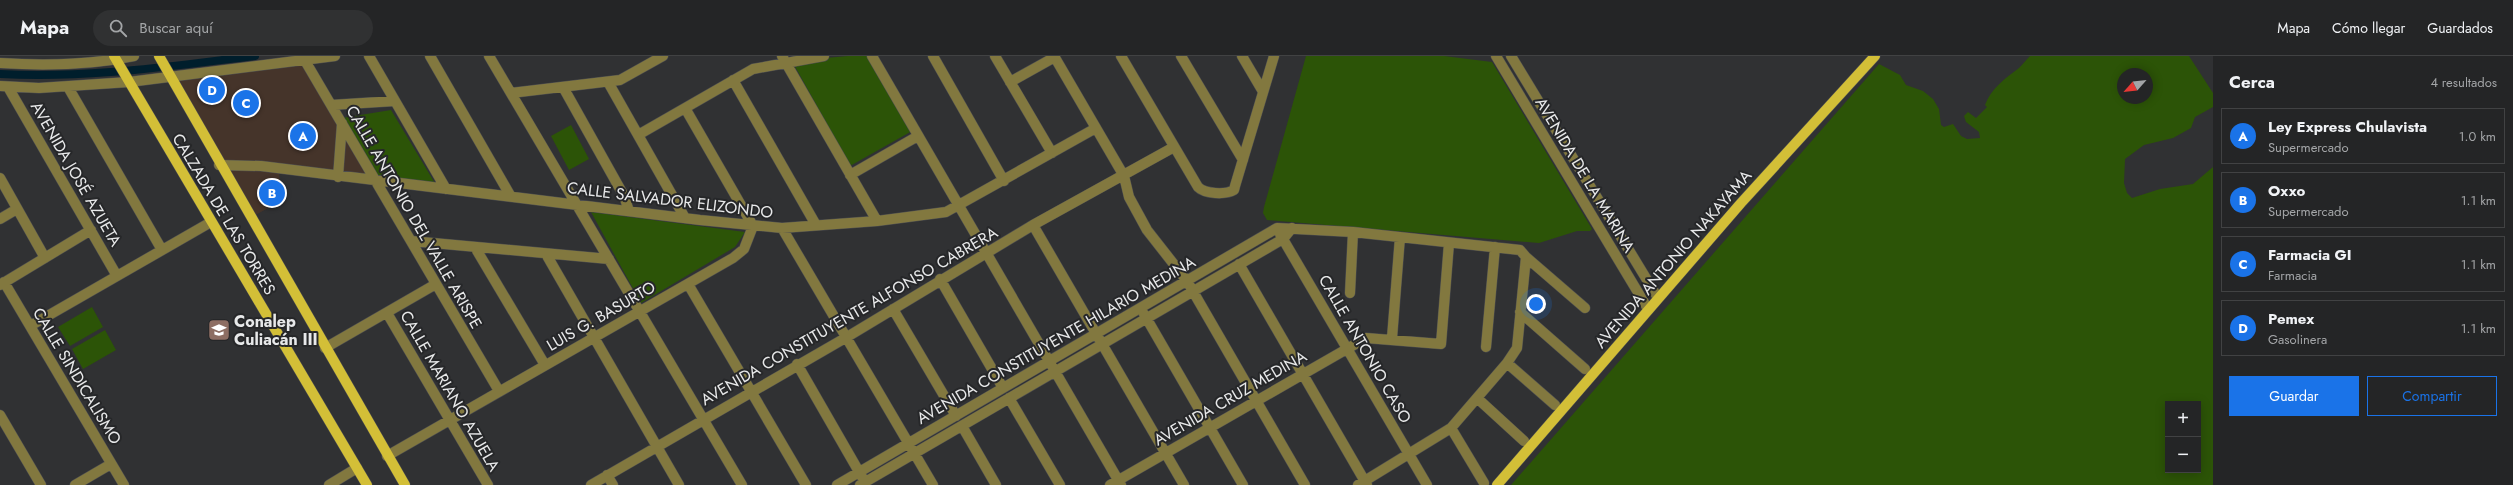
<!DOCTYPE html>
<html lang="es">
<meta charset="utf-8">
<style>
:root{--surface:#242526;--page:#303132;--text:#f1f3f6;--muted:#a3a5a7;--line:#414243;--accent:#1a73e8}
body{margin:0;font-family:Jost,sans-serif;background:var(--page);color:var(--text)}
.controls{position:absolute;right:12px;bottom:12px;display:grid;overflow:hidden;border-radius:0px;box-shadow:0 2px 10px #0003}
.controls button{width:36px;height:36px;display:grid;place-items:center;padding:0;border:0;border-bottom:1px solid var(--line);background:var(--surface);color:var(--text);font:20px sans-serif}
.compass{position:absolute;left:2117px;top:12px;width:36px;height:36px;border-radius:50%;background:var(--surface);box-shadow:0 2px 10px #0003;rotate:243deg}
.you{position:absolute;left:1536px;top:248px;width:14px;height:14px;margin:-10px;border:3px solid #fff;border-radius:50%;background:#1a73e8;box-shadow:0 0 0 6px #1a73e833}
.badge{display:grid;place-items:center;width:26px;height:26px;border-radius:50%;background:var(--accent);color:#fff;font-size:13px;font-weight:700}
.pin{position:absolute;translate:-50% -50%;border:2px solid #fff;box-shadow:0 1px 4px #0006}
.list{margin:0;padding:0;list-style:none}
h2{display:flex;justify-content:space-between;align-items:center;height:52px;margin:0;padding:0 16px;font-size:17px}
h2 small{font-size:13px;font-weight:400;color:var(--muted)}
.list li{display:grid;grid-template-columns:26px 1fr auto;gap:12px;align-items:center;box-sizing:border-box;height:56px;margin:0 8px 8px;padding:0 8px;border:1px solid var(--line);border-radius:0px}
.list b{display:block;font-size:15px;white-space:nowrap}
.list p{margin:0;font-size:13px;white-space:nowrap;color:var(--muted)}
.list em{font-size:13px;font-style:normal;color:var(--muted)}
.actions{display:flex;gap:8px;padding:12px 16px}
.actions a{flex:1;padding:9px 0;border:1px solid var(--accent);border-radius:0px;text-align:center;font-size:14px;color:var(--accent)}
.actions .main{background:var(--accent);color:#fff}
.icon{flex:none;width:22px;height:22px;fill:none;stroke:currentColor;stroke-width:2;stroke-linecap:round;stroke-linejoin:round}
.map{position:relative;flex:none;width:2213px;height:429px;overflow:hidden}
header{display:flex;align-items:center;gap:24px;box-sizing:border-box;height:56px;padding:0 20px;background:var(--surface);border-bottom:1px solid var(--line)}
header strong{font-size:19px}
nav{display:flex;gap:22px;margin-inline-start:auto;font-size:14px}
.search{width:280px;height:36px;background:var(--page);display:flex;align-items:center;gap:10px;box-sizing:border-box;padding:0 14px;border-radius:22px;color:var(--muted);font-size:15px}
main{display:flex}
aside{flex:1;background:var(--surface)}
.map>svg:first-child{display:block}
.commercial{fill:#45342a}
.green{fill:#2c5407;fill-rule:evenodd}
.lines{fill:none;stroke-linecap:round;stroke-linejoin:round}
.canal{stroke:#001e2c;stroke-width:8}
.minor-casing{stroke:#4d4e50;stroke-width:11}
.major-casing{stroke:#4d4e50;stroke-width:11}
.minor{stroke:#82783f;stroke-width:10}
.major{stroke:#d3bf37;stroke-width:10}
.labels{text-anchor:middle;dominant-baseline:central;stroke-width:4;stroke-linejoin:round;paint-order:stroke}
.street-label{font-size:16px;fill:#e8e9ea;stroke:#262729}
.poi-label{font-size:16px;font-weight:bold;fill:#e8e9ea;stroke:#262729;text-anchor:start}
</style>
<header>
<strong>Mapa</strong>
<div class="search"><svg class="icon" aria-label="search" viewBox="0 0 24 24"><circle cx="10" cy="10" r="6"/><path d="M15 15l6 6"/></svg>Buscar aquí</div>
<nav><a>Mapa</a><a>Cómo llegar</a><a>Guardados</a></nav>
</header>
<main>
<div class="map">
<svg width="2213" height="429" viewBox="0 0 2213 429">
<rect width="100%" height="100%" fill="#303133"/>
<path class="commercial" d="M 304,3 L 375,125 L 279,113 L 281,145 L 250,162 L 170,20 Z"/>
<path class="green" d="M 848,0 L 868,0 L 912,75 L 850,110 L 792,5 Z
M 1306,0 L 1444,0 L 1492,6 L 1592,173 L 1590,175 L 1577,175 L 1539,187 L 1267,164 L 1263,157 L 1264,151 Z
M 2030,0 L 2189,0 L 2213,37 L 2213,51 L 2195,61 L 2191,72 L 2173,82 L 2144,89 L 2125,103 L 2124,127 L 2127,137 L 2132,142 L 2160,133 L 2193,128 L 2213,111 L 2213,429 L 1511,429 L 1879,8 L 1900,19 L 1906,29 L 1923,35 L 1933,43 L 1939,53 L 1941,69 L 1944,71 L 1953,68 L 1961,80 L 1967,83 L 1980,82 L 1979,76 L 1966,66 L 1964,60 L 1968,56 L 1976,62 L 1987,51 L 1985,49 C 1991,32 2006,22 2019,12 C 2023,8 2026,4 2030,0 ZM 2123,18 L 2147,18 L 2147,42 L 2123,42 ZM 2168,348 L 2198,348 L 2198,414 L 2168,414 Z
M 391,54 L 436,129 L 379,123 L 342,62 Z
M 571,69 L 589,103 L 569,114 L 551,80 Z
M 591,156 L 745,176 L 735,191 L 641,247 Z
M 92,251 L 103,271 L 70,290 L 58,271 Z
M 105,274 L 116,294 L 83,313 L 72,293 Z"/>
<g class="lines">
<path class="canal" d="M 0,18 C 85,23 171,10 255,0"/>
<g class="minor-casing">
<path id="minor" d="M 369,0 L 446,133
M 430,0 L 510,139
M 489,0 L 742,429
M 782,0 L 877,165
M 872,0 L 1121,429
M 933,0 L 1004,125
M 995,0 L 1052,97
M 1054,0 L 1124,120 L 1129,141 L 1147,174 L 1187,225 L 1305,429
M 1121,0 L 1198,131 C 1205,138 1225,139 1234,134 L 1235,130 L 1274,0
M 1181,0 L 1243,104
M 1242,0 L 1262,34
M 1496,0 L 1648,253
M 1511,0 L 1658,242
M 304,3 L 499,335
M 0,7 C 45,10 90,9 134,0
M 733,24 L 816,169
M 608,26 L 685,162
M 1010,26 L 1055,1
M 0,30 L 39,32 L 129,26 L 335,0
M 8,31 L 117,220
M 68,31 L 162,194
M 563,31 L 624,140 L 629,155
M 511,37 L 620,24 L 663,0
M 331,49 L 395,45
M 638,79 L 753,13 L 824,0
M 219,109 L 261,110 L 700,164 L 782,172 L 877,165 L 946,156 L 1096,72
M 850,119 L 918,80
M 338,121 L 342,67
M 0,122 L 45,202
M 0,163 L 17,153
M 1033,169 L 1184,429
M 782,172 L 933,429
M 1280,178 L 1427,429
M 411,185 L 609,203
M 476,193 L 545,309
M 546,198 L 679,429
M 1526,201 L 1585,252
M 1239,208 L 1367,429
M 940,223 L 1003,332
M 4,226 L 124,429
M 688,228 L 806,429
M 0,229 L 91,174
M 1350,237 L 1353,176
M 893,253 L 956,360
M 1520,256 L 1585,313
M 387,257 L 488,429
M 1144,258 L 1243,429
M 30,270 L 211,166
M 1392,282 L 1400,181
M 1486,291 L 1495,191
M 325,292 L 436,228
M 1507,307 L 1555,349
M 797,308 L 862,421
M 1009,342 L 1060,429
M 1477,342 L 1524,385
M 0,359 L 41,429
M 962,370 L 996,429
M 1451,372 L 1484,427
M 387,400 L 733,202 L 744,193 L 753,170 L 685,52
M 607,419 L 613,429
M 75,429 L 111,408
M 329,429 L 357,412
M 591,429 L 847,281 L 1033,169 L 1174,91
M 837,429 L 1277,172 L 1353,176 L 1520,194 L 1526,201 L 1517,292 L 1507,307 L 1451,372 L 1358,429
M 860,429 L 1283,183 L 1292,172
M 1110,429 L 1366,282 L 1441,288 L 1449,187"/>
</g>
<g class="major-casing">
<path id="major" d="M 114,0 L 367,429
M 159,0 L 405,429
M 1497,429 L 1741,147 L 1875,0"/>
</g>
<use href="#minor" class="minor"/>
<use href="#major" class="major"/>
</g>
<defs>
<g id="school-square" transform="scale(1.15)"><rect x="-9" y="-9" width="18" height="18" rx="4" fill="#8d6e63" stroke="#262729"/><path d="M0-5L7-2L0 1L-7-2ZM-4 1L0 2.5L4 1V4Q0 6-4 4Z" fill="#fff"/></g>
</defs>
<g fill-rule="evenodd">
<use href="#school-square" x="219" y="274"/>
</g>
<g class="labels">
<g class="street-label">
<text transform="translate(76 118) rotate(60)">AVENIDA JOSÉ AZUETA</text>
<text transform="translate(1585 119) rotate(59)">AVENIDA DE LA MARINA</text>
<text transform="translate(670 144) rotate(7)">CALLE SALVADOR ELIZONDO</text>
<text transform="translate(224 158) rotate(59)">CALZADA DE LAS TORRES</text>
<text transform="translate(414 161) rotate(60)">CALLE ANTONIO DEL VALLE ARISPE</text>
<text transform="translate(1673 203) rotate(-49)">AVENIDA ANTONIO NAKAYAMA</text>
<text transform="translate(601 260) rotate(-30)">LUIS G. BASURTO</text>
<text transform="translate(849 260) rotate(-30)">AVENIDA CONSTITUYENTE ALFONSO CABRERA</text>
<text transform="translate(1056 284) rotate(-30)">AVENIDA CONSTITUYENTE HILARIO MEDINA</text>
<text transform="translate(1365 293) rotate(60)">CALLE ANTONIO CASO</text>
<text transform="translate(77 320) rotate(59)">CALLE SINDICALISMO</text>
<text transform="translate(450 335) rotate(60)">CALLE MARIANO AZUELA</text>
<text transform="translate(1230 342) rotate(-30)">AVENIDA CRUZ MEDINA</text>
</g>
<g class="poi-label">
<text x="234" y="265">Conalep<tspan x="234" dy="18">Culiacán III</tspan></text>
</g>
</g>
</svg>
<div class="controls">
<button>+</button>
<button>−</button>
</div>
<svg class="compass" viewBox="-18 -18 36 36"><path d="M0-13l5 13h-10z" fill="#e53935"/><path d="M0 13l5-13h-10z" fill="#a3a5a7"/></svg>
<div class="you"></div>
<div class="pin badge" style="left:303px;top:80px">A</div>
<div class="pin badge" style="left:272px;top:137px">B</div>
<div class="pin badge" style="left:246px;top:47px">C</div>
<div class="pin badge" style="left:212px;top:34px">D</div>
</div>
<aside>
<h2>Cerca<small>4 resultados</small></h2>
<ul class="list">
<li><span class="badge">A</span><div><b>Ley Express Chulavista</b><p>Supermercado</p></div><em>1.0 km</em></li>
<li><span class="badge">B</span><div><b>Oxxo</b><p>Supermercado</p></div><em>1.1 km</em></li>
<li><span class="badge">C</span><div><b>Farmacia GI</b><p>Farmacia</p></div><em>1.1 km</em></li>
<li><span class="badge">D</span><div><b>Pemex</b><p>Gasolinera</p></div><em>1.1 km</em></li>
</ul>
<div class="actions"><a class="main">Guardar</a><a>Compartir</a></div>
</aside>
</main>
